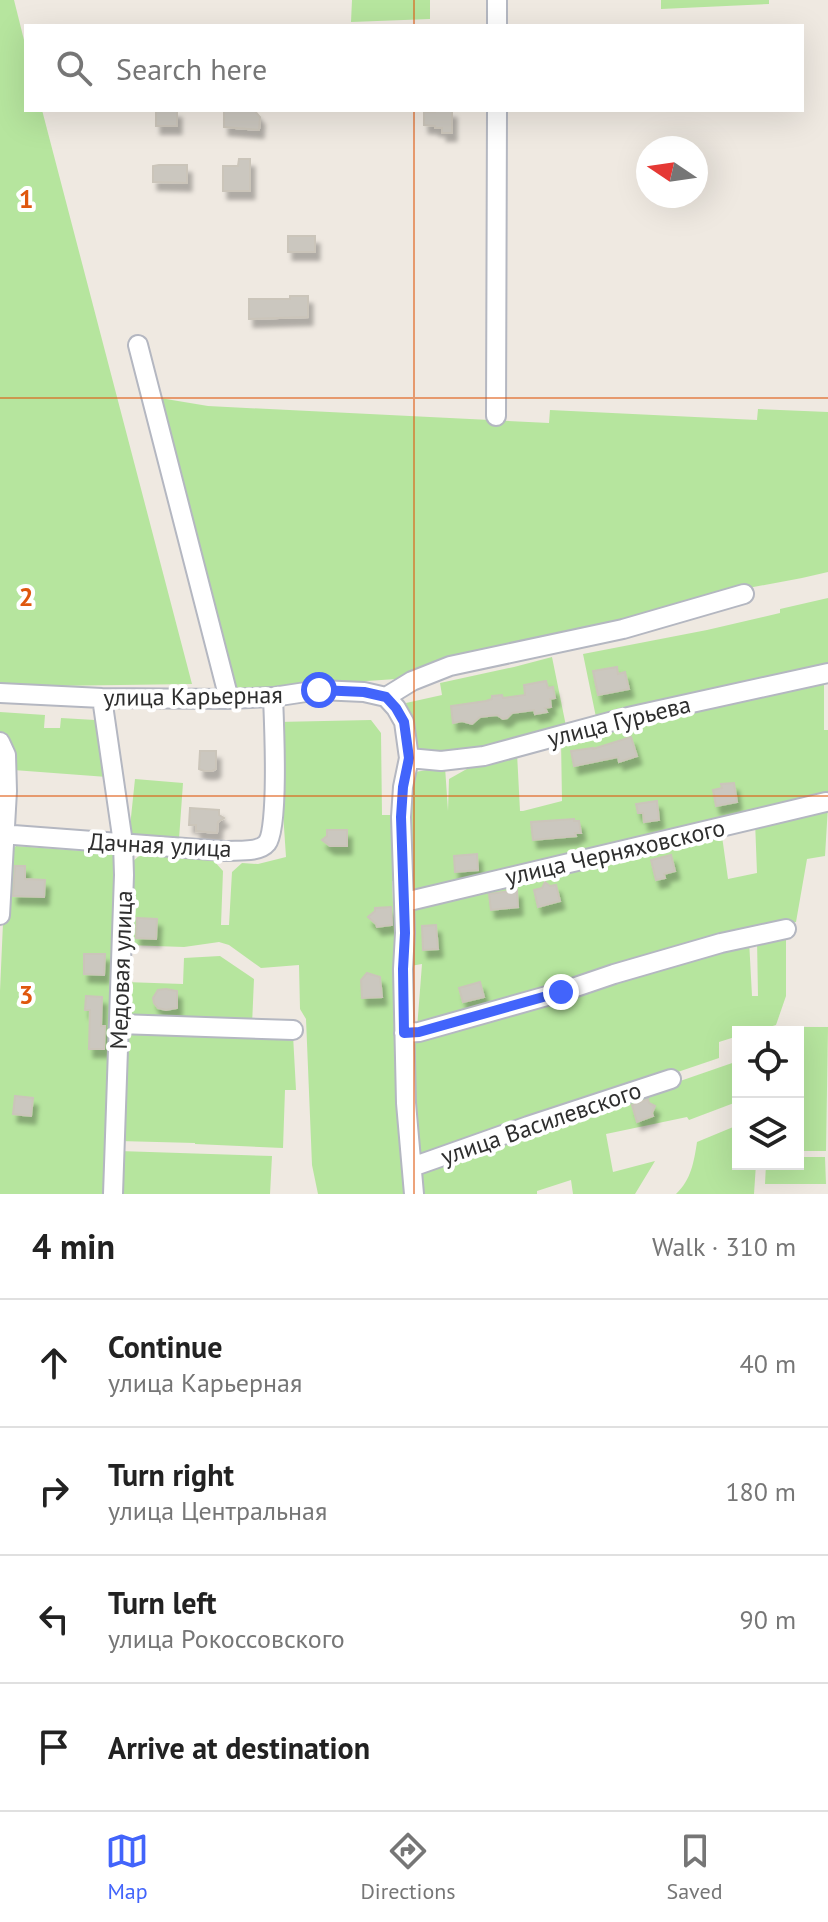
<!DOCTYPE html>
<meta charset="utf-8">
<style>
:root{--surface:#fff;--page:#f2f2f2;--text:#222;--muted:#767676;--line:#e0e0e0;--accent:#4264fb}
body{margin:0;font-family:"PT Sans",sans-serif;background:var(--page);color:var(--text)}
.controls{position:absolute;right:24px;bottom:24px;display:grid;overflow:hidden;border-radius:0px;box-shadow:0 8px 32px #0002}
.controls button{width:72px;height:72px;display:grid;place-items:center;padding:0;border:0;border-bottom:2px solid var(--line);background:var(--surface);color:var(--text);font:40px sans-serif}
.compass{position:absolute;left:636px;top:136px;width:72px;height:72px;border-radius:50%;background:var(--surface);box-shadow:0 8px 32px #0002;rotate:283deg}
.stop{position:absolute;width:24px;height:24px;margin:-18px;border:6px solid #4264fb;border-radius:50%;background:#fff}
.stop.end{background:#4264fb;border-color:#fff;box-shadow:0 2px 8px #0008}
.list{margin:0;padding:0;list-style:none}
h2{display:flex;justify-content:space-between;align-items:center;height:104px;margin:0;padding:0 32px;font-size:34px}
h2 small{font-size:26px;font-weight:400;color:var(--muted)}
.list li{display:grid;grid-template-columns:52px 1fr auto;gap:24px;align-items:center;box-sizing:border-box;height:128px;padding:0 32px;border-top:2px solid var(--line)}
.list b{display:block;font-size:30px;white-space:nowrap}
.list p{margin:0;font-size:26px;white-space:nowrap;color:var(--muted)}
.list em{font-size:26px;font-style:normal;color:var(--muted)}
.icon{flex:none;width:44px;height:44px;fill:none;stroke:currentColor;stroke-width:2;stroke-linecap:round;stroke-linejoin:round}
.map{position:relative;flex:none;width:828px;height:1194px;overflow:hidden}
.search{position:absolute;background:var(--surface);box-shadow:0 8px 32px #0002;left:24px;right:24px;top:24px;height:88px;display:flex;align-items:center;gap:20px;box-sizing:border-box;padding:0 28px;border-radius:0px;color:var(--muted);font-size:30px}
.sheet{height:616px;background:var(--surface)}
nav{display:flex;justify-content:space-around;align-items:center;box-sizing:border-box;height:112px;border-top:2px solid var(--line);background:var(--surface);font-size:22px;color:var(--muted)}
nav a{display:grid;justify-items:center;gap:4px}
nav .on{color:var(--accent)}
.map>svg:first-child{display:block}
.green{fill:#b6e59e}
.building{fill:#cbc7bf;stroke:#cbc5ba;stroke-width:2;filter:url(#shadow)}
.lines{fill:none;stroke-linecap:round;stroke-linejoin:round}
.minor-casing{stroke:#b4b7c1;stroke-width:22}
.minor{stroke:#fff;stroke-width:18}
.route{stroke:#4264fb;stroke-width:10}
.grid{fill:none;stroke:#df570e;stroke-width:2;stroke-opacity:0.55}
.labels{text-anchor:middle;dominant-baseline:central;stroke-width:8;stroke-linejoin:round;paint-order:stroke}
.street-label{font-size:24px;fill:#2e2e2e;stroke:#fff}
.grid-label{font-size:26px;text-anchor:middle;font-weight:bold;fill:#df570e;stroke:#fff;stroke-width:8;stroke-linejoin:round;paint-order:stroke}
</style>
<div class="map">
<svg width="828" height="1194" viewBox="0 0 828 1194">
<defs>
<filter id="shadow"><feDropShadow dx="4.5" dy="8" stdDeviation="2" flood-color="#0004"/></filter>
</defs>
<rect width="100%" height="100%" fill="#efe9e1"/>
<path class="green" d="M 0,0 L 14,0 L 26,48 L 26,110 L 42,110 L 192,684 L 49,686 L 0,683 Z
M 352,0 L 430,0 L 430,19 L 351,22 Z
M 661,0 L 769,0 L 769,4 L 661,9 Z
M 160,398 L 208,406 L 549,423 L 550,410 L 757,420 L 758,409 L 828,412 L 828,572 L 802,578 L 732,591 L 624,623 L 445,660 L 396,679 L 237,690 Z
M 828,598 L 828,668 L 597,722 L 583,654 L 707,630 L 780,613 L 780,609 Z
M 552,657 L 567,731 L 454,756 L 416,750 L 406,703 L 442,695 L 440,683 L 514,667 Z
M 824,678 L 824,730 L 828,730 L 828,797 L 410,898 L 409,773 L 445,767 L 448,811 L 449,779 L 481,761 L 517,753 L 520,811 L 523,811 L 562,801 L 561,740 Z
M 0,712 L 45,715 L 44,728 L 60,728 L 61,718 L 112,721 L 107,777 L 0,769 Z
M 371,720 L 381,733 L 382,815 L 395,815 L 396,880 L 392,881 L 393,904 L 396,904 L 395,958 L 407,1194 L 318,1194 L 312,1165 L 306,1019 L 300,1009 L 299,965 L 261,968 L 229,945 L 219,942 L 184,947 L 127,945 L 130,864 L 140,855 L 214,861 L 223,871 L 221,925 L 229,925 L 232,872 L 242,863 L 258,864 L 286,857 L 277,722 Z
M 135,779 L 183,783 L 179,839 L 129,836 Z
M 828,806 L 825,856 L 807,859 L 796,922 L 763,928 L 417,1029 L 422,964 L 410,966 L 411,907 L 721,829 L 728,879 L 757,873 L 755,821 Z
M 16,846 L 111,853 L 121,863 L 109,1194 L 0,1194 L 0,991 L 6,855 Z
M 786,936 L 786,996 L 776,1025 L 753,1032 L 738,1032 L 738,1036 L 719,1042 L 719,1058 L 421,1159 L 415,1155 L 410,1040 L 749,940 L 752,996 L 758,996 L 757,939 Z
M 220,956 L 254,979 L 252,1025 L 124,1020 L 125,982 L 183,984 L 184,958 Z
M 799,1027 L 828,1027 L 826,1151 L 798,1151 L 798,1032 Z
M 124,1028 L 293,1035 L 296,1090 L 285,1090 L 283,1148 L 195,1144 L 195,1143 L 119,1141 Z
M 738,1061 L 738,1098 L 734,1103 L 689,1120 L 687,1117 L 606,1134 L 613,1172 L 655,1161 L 635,1194 L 573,1194 L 571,1180 L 537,1191 L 537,1194 L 418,1194 L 416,1178 L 422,1170 L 452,1163 L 602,1108 Z
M 738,1125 L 738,1164 L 756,1164 L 754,1194 L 676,1194 C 691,1180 694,1162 697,1142 Z
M 119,1151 L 272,1156 L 270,1194 L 117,1194 Z
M 798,1157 L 825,1157 L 826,1184 L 765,1184 L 766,1164 L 798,1164 Z"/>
<path class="building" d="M 156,110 L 177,110 L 177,126 L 156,126 Z
M 224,110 L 254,110 L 260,117 L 259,130 L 224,127 Z
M 435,110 L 452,110 L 452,133 L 442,133 L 442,128 L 435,128 L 435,126 L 424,125 L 424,112 L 435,112 Z
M 239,159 L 250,159 L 250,191 L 223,191 L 223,166 L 238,166 Z
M 159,165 L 187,165 L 187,183 L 153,182 L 153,166 Z
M 288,236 L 315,236 L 315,252 L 288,252 Z
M 290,296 L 308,296 L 308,317 L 249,319 L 249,299 L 290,299 Z
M 617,667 L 618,674 L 625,672 L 629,689 L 598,695 L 593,671 Z
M 546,681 L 548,688 L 553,687 L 555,698 L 550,699 L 551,707 L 545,708 L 547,712 L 535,714 L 534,710 L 512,713 L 507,718 L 503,719 L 497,715 L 480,717 L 472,724 L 462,721 L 453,723 L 451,706 L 486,701 L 492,699 L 492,696 L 502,695 L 503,698 L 525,695 L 524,685 Z
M 631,737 L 637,756 L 619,762 L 618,757 L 574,766 L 571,751 L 593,748 L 593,749 Z
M 200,751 L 216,751 L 216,769 L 212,771 L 204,771 L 199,769 Z
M 734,783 L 737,802 L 716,806 L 713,790 L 722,788 L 721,784 Z
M 657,801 L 659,820 L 644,822 L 643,813 L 638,813 L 636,804 Z
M 190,808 L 219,810 L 219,815 L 224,818 L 218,822 L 217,833 L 196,831 L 196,825 L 189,825 Z
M 574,819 L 574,821 L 579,821 L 581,833 L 575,833 L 576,836 L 533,840 L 531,822 Z
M 327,830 L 347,830 L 347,846 L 330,846 L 322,840 L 327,836 Z
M 477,854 L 478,870 L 455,872 L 454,856 Z
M 671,855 L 675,871 L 664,874 L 665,878 L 656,880 L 651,860 Z
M 15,866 L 25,866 L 25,879 L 45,880 L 44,897 L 13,896 Z
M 545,882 L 550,886 L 556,885 L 560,901 L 538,907 L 534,890 L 542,888 Z
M 517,890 L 518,907 L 491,910 L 489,894 Z
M 391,907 L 392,925 L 377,927 L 376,924 L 368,917 L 375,911 L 375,908 Z
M 137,918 L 157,919 L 156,939 L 136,938 Z
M 436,925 L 438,949 L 423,950 L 422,926 Z
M 84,954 L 105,954 L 104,975 L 84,974 Z
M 367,973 L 380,977 L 382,997 L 362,998 L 361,980 Z
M 480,982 L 484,997 L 463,1002 L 459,988 Z
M 166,989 L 177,991 L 177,1008 L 166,1010 L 158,1008 L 154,1003 L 153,998 L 158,990 Z
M 86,996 L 102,997 L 101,1026 L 105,1026 L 104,1049 L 89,1049 L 90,1010 L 85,1010 Z
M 15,1096 L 33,1098 L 31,1116 L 13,1114 Z
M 648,1099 L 649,1103 L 655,1106 L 652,1113 L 653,1116 L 637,1122 L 632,1105 Z"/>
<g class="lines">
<g class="minor-casing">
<path id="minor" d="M 497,0 L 497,26
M 138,345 L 229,699
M 496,416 L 497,110
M 0,693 L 102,698 L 229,699 L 273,697 L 319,690 L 364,692 L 386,697
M 386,697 L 396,708 L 404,722 L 409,758 L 403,787 L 401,817 L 405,933 L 403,969 L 406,1103 L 414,1194
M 386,697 L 412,681 L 450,666 L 623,629 L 744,594
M 102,698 L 123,843 L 124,875 L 113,1194
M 0,742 L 6,755 L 7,791 L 0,915
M 409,758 L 441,761 L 484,756 L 628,717 L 828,673
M 0,834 L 225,851 C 237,850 259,853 267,843 C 279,829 274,721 273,697
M 405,902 L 826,802
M 119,1024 L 293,1030
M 404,1033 L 419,1032 L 561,992 L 614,974 L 721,943 L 786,929
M 412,1167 L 528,1126 L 671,1079"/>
</g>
<use href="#minor" class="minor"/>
</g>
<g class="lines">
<path class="route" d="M 319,690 L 364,692 L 386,697 L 396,708 L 404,722 L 409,758 L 403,787 L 401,817 L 405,933 L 403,969 L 404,1033 L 419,1032 L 561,992"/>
</g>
<path class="grid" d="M 414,0 L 414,26M 414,110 L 414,1194M 0,398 L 828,398M 0,796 L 828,796"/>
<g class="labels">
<g class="street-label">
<text transform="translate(193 696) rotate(-1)">улица Карьерная</text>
<text transform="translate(619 721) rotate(-14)">улица Гурьева</text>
<text transform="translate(160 845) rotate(3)">Дачная улица</text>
<text transform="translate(615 852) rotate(-13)">улица Черняховского</text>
<text transform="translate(121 970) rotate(-88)">Медовая улица</text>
<text transform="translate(541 1123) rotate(-19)">улица Василевского</text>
</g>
</g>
<g class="grid-label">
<text x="26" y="208">1</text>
<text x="26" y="606">2</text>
<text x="26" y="1004">3</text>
</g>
</svg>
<div class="controls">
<button><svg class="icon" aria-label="locate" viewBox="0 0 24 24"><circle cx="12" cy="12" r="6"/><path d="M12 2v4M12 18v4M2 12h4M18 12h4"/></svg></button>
<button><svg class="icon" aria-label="layers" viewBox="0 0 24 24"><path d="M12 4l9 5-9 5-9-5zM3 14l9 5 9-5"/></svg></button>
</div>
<svg class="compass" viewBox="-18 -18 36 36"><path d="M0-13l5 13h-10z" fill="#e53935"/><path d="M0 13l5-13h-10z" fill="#767676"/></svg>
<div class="stop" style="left:319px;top:690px"></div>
<div class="stop end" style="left:561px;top:992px"></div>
<div class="search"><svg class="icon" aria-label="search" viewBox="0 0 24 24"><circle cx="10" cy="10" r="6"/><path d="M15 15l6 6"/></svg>Search here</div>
</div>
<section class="sheet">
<h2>4 min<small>Walk · 310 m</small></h2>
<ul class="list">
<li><svg class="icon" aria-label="ahead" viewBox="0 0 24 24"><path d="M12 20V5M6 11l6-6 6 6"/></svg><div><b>Continue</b><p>улица Карьерная</p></div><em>40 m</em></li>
<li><svg class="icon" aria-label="right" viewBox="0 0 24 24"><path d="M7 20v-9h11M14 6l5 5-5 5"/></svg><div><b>Turn right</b><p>улица Центральная</p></div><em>180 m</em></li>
<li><svg class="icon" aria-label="left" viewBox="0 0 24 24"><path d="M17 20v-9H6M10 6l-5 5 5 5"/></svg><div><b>Turn left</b><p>улица Рокоссовского</p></div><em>90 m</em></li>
<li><svg class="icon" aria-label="arrive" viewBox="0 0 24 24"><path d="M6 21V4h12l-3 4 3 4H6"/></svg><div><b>Arrive at destination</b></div></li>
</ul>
</section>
<nav>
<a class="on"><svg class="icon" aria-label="map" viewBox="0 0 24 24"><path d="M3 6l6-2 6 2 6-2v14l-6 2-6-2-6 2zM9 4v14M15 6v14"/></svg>Map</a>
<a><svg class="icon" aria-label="directions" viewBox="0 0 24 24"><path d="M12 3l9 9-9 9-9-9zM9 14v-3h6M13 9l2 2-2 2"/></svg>Directions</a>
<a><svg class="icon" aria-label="saved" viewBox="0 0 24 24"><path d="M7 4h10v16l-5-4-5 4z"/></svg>Saved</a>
</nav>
